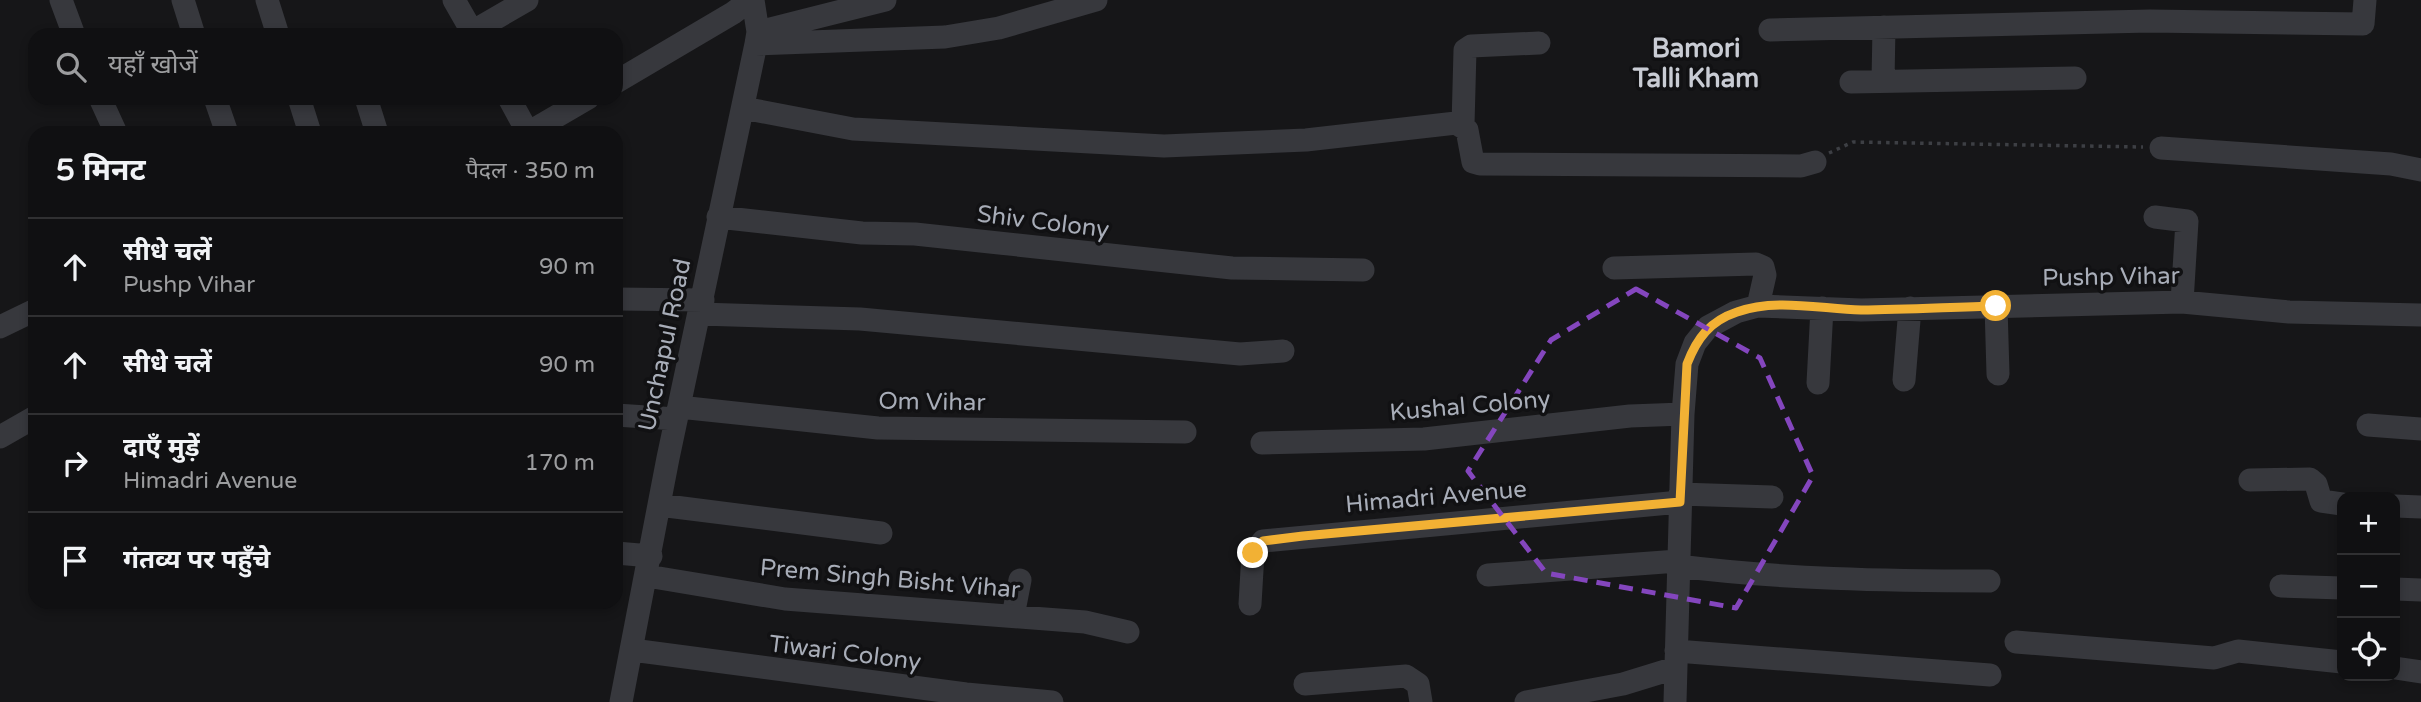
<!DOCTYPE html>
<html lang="hi">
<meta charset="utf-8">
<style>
:root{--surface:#101012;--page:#19191b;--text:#f1f3f6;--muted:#9c9d9f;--line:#303032}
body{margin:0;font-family:"Varela Round","Noto Sans Devanagari",sans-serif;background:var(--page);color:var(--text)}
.controls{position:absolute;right:21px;bottom:21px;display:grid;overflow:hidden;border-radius:14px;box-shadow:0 4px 10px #0003}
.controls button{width:63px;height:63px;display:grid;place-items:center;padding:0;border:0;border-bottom:2px solid var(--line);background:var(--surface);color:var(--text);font:35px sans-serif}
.stop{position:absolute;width:21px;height:21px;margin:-16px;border:5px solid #f2b134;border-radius:50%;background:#fff}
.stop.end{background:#f2b134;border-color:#fff;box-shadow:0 2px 7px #0008}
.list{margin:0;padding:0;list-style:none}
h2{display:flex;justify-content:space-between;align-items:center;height:91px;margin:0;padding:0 28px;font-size:30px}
h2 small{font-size:23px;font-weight:400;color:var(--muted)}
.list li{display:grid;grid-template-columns:46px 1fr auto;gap:21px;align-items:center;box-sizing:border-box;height:98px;padding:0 28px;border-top:2px solid var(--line)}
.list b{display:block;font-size:26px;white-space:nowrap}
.list p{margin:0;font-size:23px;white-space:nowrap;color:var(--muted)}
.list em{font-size:23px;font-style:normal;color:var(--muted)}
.icon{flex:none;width:38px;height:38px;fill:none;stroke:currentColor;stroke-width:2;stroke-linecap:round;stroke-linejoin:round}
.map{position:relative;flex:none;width:2421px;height:702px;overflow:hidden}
.search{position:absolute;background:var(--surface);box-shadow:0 4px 10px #0003;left:28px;top:28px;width:595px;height:77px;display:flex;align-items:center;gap:18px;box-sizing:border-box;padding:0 24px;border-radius:21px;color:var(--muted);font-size:26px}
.panel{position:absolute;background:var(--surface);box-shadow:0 4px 10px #0003;left:28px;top:126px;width:595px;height:483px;border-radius:21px}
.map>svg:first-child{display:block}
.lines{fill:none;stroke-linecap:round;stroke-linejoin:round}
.path{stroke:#3d3f44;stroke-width:3.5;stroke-dasharray:3.5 5;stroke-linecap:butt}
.minor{stroke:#37383d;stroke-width:23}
.route{stroke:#f2b134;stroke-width:9}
.marked{fill:none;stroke:#8446be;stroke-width:5;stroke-dasharray:14 9;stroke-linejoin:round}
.labels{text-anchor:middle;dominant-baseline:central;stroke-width:7;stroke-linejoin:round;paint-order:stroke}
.street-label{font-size:24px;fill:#a8adb8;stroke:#111113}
.neighbourhood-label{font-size:26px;font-weight:bold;fill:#c9ccd4;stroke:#111113}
</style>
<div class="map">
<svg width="2421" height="702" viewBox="0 0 2421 702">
<rect width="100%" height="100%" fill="#161618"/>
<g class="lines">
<path class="path" d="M 1829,153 L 1853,142 L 2143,147"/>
<path class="minor" d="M 61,0 L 74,35
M 183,0 L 194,35
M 267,0 L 278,35
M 454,0 L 474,35
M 1770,30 L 2150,21 L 2363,24 L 2365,0
M 472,32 L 527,0
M 758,32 L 885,0
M 756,44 L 945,37 L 999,28 L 1096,0
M 1883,81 L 1884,27
M 616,82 L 733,13 L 750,0
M 1851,82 L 2075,78
M 100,98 L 116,133
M 215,98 L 227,133
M 299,98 L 310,133
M 366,98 L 377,133
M 509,98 L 528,133 L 588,98
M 743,108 L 853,129 L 1164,146 L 1306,140 L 1456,123 L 1467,130 L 1473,162 L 1480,164 L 1801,166 L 1815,162
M 1463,125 L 1465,50 L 1471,46 L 1539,43
M 2161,148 L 2391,164 L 2421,170
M 718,217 L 862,233 L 915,234 L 1232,268 L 1363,270
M 2155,217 L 2187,221 L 2182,302
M 1614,268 L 1756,264 L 1763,267 L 1765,275 L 1758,306
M 616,299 L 703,300
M 1996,306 L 1998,374
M 700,314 L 860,319 L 1240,354 L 1283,351
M 0,327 L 35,310
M 1904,380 L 1910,308
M 1818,383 L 1822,308
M 679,407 L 878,428 L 1185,432
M 616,415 L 676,419
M 2368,425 L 2421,429
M 0,437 L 35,417
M 1262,443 L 1424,439 L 1630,416 L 1683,414
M 2250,480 L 2310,479 L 2316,484 L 2321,501 L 2342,504
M 1680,494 L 1772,497
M 659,505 L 881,533
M 2395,506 L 2421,507
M 616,553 L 651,556
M 1678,566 C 1782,579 1885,581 1989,581
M 1488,575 L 1678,561
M 647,576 L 785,599 L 1085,622 L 1128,632
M 2281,586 L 2342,588
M 2395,589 L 2421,590
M 1250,604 L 1253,553 L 1263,541 L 1680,502
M 1013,616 L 1020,580
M 2016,642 L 2214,658 L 2238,651 L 2342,662
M 632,650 L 966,694 L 1052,702
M 1676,651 L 1990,675
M 2395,668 L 2421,672
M 1305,684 L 1406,676 L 1418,684 L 1421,702
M 621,702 L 668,458 L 756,44 L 758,32 L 753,0
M 1526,702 L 1623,684 L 1675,668
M 1675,702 L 1683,414 L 1687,364 L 1695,343 L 1708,327 L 1736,312 L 1758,306 L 1861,310 L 2182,302 L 2289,312 L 2421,315"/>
</g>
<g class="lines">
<path class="route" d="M 1253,553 L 1263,541 L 1303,536 L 1680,502 L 1687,364 C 1697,338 1710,321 1737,312 C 1775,298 1821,309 1861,310 C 1906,310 1951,307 1996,306"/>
</g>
<path class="marked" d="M 1636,289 L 1760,358 L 1813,476 L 1736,608 L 1546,573 L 1468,471 L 1551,340 Z"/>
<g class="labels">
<g class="street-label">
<text transform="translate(1043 222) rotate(7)">Shiv Colony</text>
<text transform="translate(2111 277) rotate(-1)">Pushp Vihar</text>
<text transform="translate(665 345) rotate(-78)">Unchapul Road</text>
<text transform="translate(932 402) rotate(1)">Om Vihar</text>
<text transform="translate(1470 406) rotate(-5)">Kushal Colony</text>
<text transform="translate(1436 497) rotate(-5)">Himadri Avenue</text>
<text transform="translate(890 579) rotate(5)">Prem Singh Bisht Vihar</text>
<text transform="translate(845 653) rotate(7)">Tiwari Colony</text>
</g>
<g class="neighbourhood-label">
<text x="1696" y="48">Bamori<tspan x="1696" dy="30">Talli Kham</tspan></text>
</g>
</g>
</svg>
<div class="controls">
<button>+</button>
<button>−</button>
<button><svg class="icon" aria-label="locate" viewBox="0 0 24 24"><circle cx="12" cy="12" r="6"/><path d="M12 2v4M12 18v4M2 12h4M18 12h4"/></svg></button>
</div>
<div class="stop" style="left:1996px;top:306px"></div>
<div class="stop end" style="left:1253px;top:553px"></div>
<div class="search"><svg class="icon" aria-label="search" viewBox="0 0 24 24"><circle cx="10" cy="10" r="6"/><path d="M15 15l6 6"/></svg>यहाँ खोजें</div>
<section class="panel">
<h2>5 मिनट<small>पैदल · 350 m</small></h2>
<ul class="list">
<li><svg class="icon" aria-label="ahead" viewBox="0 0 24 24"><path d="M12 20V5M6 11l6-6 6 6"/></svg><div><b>सीधे चलें</b><p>Pushp Vihar</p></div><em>90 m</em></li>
<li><svg class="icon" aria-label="ahead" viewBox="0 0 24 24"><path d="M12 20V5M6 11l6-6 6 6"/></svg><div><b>सीधे चलें</b></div><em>90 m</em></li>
<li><svg class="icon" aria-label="right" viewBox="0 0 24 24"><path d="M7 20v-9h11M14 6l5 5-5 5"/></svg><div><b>दाएँ मुड़ें</b><p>Himadri Avenue</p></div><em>170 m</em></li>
<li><svg class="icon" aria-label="arrive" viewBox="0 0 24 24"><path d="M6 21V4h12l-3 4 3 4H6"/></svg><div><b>गंतव्य पर पहुँचे</b></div></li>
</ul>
</section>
</div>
